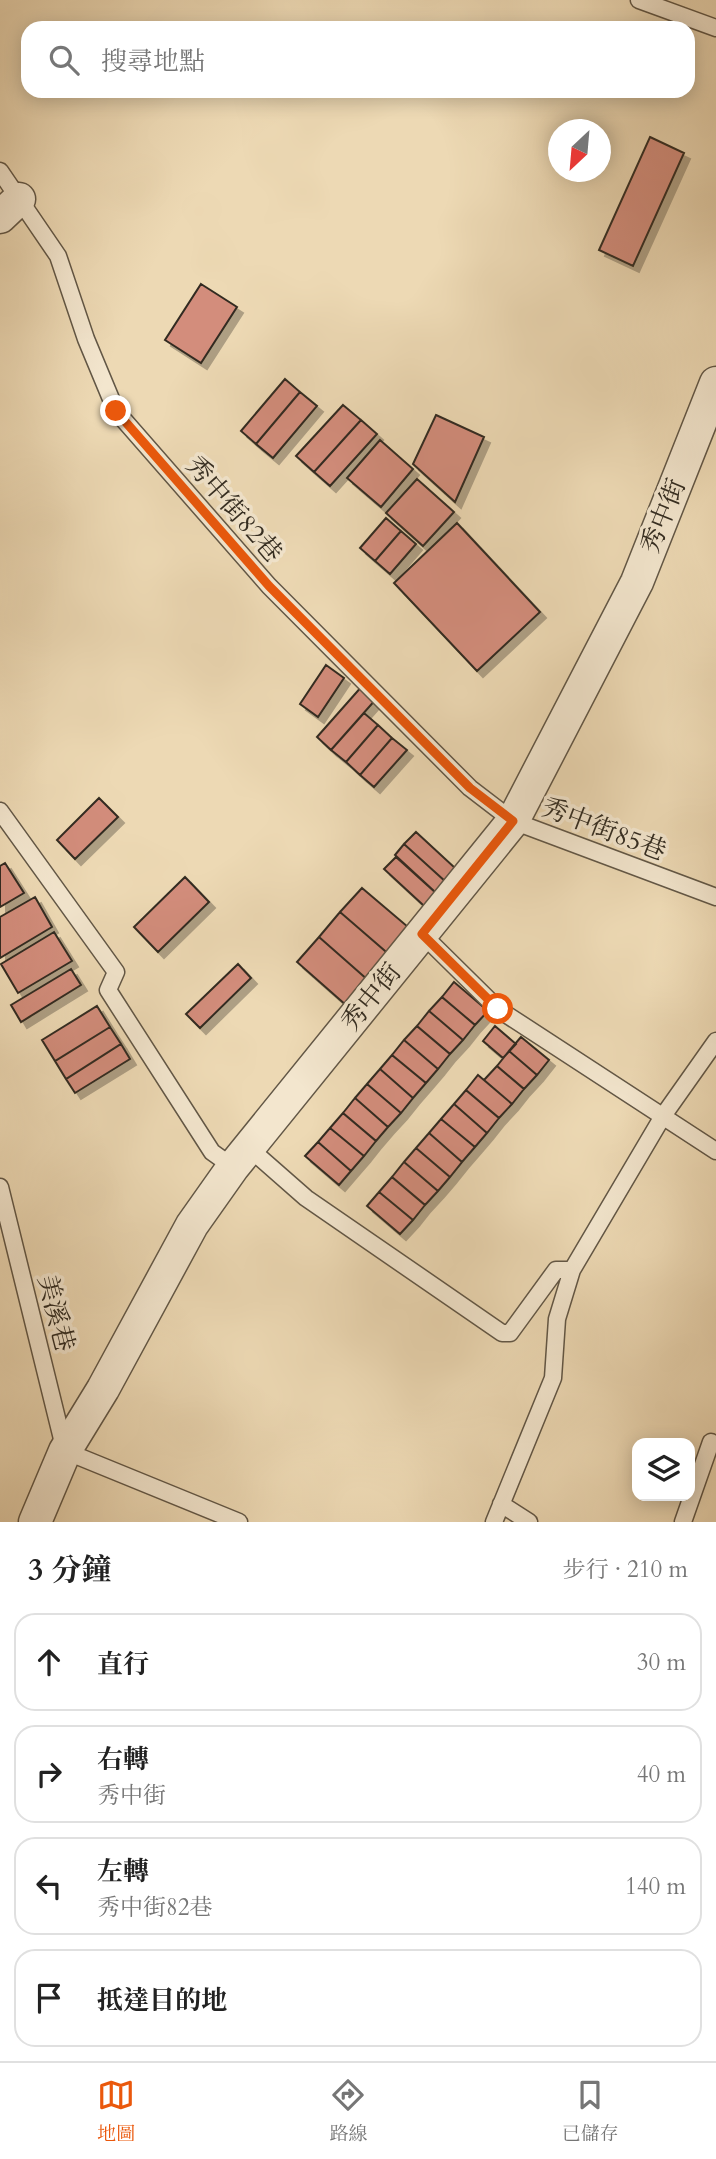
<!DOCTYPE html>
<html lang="zh-TW">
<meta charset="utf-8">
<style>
:root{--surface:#fff;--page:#f6f6f6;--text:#222;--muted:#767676;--line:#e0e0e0;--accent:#ea580c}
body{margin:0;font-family:Cardo,"Noto Serif TC",serif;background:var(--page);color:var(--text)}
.controls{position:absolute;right:21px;bottom:21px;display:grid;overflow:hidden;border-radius:14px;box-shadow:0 4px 18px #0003}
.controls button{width:63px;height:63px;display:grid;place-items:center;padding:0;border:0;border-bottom:2px solid var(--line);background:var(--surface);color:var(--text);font:35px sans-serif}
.compass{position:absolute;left:548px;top:119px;width:63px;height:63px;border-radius:50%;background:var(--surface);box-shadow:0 4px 18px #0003;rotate:206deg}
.stop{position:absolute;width:21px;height:21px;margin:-16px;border:5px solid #ea580c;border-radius:50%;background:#fff}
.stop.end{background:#ea580c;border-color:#fff;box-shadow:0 2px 7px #0008}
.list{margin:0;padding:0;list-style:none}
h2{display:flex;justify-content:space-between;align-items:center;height:91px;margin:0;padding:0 28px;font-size:30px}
h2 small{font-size:23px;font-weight:400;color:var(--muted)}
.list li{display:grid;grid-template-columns:46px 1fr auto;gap:21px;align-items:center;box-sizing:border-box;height:98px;margin:0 14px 14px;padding:0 14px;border:2px solid var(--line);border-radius:21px}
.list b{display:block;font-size:26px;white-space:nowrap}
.list p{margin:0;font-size:23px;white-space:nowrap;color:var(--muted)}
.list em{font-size:23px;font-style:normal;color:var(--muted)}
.icon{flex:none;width:38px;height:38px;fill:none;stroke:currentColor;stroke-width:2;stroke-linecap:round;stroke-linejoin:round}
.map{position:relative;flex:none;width:716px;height:1522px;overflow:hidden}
.search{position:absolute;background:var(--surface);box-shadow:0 4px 18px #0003;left:21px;right:21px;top:21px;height:77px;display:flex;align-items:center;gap:18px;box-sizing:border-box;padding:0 24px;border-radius:21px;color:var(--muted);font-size:26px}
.sheet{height:539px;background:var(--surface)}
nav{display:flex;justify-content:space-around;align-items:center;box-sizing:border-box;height:98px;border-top:2px solid var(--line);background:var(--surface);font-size:19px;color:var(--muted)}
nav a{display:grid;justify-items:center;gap:4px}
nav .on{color:var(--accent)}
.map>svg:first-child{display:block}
.building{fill:#d38d7b;stroke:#332c21;stroke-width:2;filter:url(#shadow)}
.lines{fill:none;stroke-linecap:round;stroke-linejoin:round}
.service-casing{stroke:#625746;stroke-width:19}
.minor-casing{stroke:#625746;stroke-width:35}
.service{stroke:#f3e6ce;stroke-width:16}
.minor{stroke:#f3e6ce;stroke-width:32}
.route{stroke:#ea580c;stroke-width:9}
.labels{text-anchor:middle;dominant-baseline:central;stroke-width:7;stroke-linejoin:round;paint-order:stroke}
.street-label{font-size:26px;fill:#332c21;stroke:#f3e6ce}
</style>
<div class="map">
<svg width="716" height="1522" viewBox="0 0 716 1522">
<defs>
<filter id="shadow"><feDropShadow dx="6" dy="6" stdDeviation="0" flood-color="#0004"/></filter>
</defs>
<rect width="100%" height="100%" fill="#edd9b4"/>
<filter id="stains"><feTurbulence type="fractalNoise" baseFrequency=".00286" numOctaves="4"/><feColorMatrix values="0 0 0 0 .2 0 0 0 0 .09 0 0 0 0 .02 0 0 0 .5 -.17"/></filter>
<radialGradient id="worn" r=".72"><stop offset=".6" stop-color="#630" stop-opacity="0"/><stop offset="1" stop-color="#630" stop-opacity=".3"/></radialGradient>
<path class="building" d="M 650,137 L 684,153 L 633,266 L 599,250 Z
M 201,284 L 237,307 L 201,363 L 165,340 Z
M 285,379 L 300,392 L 256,444 L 241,431 Z
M 300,392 L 317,406 L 273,458 L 256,444 Z
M 343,405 L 361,420 L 314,472 L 296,456 Z
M 436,415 L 484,437 L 455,502 L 413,464 Z
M 361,420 L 377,434 L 330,486 L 314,472 Z
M 380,440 L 413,469 L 381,507 L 347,478 Z
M 417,479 L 454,512 L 423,546 L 386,513 Z
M 386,518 L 401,531 L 375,561 L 360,548 Z
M 457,523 L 540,612 L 477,671 L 394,583 Z
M 401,531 L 416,544 L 390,574 L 375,561 Z
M 326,665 L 344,678 L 318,717 L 300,704 Z
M 363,685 L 377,698 L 331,750 L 317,737 Z
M 364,713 L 378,725 L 346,762 L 331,750 Z
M 378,725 L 392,738 L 360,775 L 346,762 Z
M 392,738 L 407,750 L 374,787 L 360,775 Z
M 99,798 L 118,817 L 75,859 L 57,840 Z
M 416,832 L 468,880 L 457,892 L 404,844 Z
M 404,844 L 457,892 L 447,903 L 395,855 Z
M 396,857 L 447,903 L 435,916 L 384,869 Z
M 5,863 L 24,893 L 0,907 L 0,866 Z
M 185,877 L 209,902 L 158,952 L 134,927 Z
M 362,888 L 421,938 L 399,963 L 340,912 Z
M 35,897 L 52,927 L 0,958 L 0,917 Z
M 340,912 L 399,963 L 377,988 L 319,937 Z
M 54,932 L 72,961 L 18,993 L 1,964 Z
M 319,937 L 377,988 L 355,1013 L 297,962 Z
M 238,964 L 251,978 L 200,1028 L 186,1014 Z
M 71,969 L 81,985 L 21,1022 L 11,1005 Z
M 454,982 L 488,1011 L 475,1025 L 442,997 Z
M 442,997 L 475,1025 L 463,1040 L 429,1011 Z
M 97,1006 L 110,1027 L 55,1061 L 42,1040 Z
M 429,1011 L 463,1040 L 450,1054 L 417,1026 Z
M 417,1026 L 450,1054 L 438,1069 L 404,1040 Z
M 495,1026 L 516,1044 L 503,1058 L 483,1041 Z
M 110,1027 L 121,1044 L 66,1079 L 55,1061 Z
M 521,1037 L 549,1060 L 537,1075 L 509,1051 Z
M 404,1040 L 438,1069 L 426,1083 L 392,1055 Z
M 121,1044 L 130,1059 L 75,1093 L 66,1079 Z
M 509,1051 L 537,1075 L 524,1089 L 497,1066 Z
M 392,1055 L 426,1083 L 413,1098 L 380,1069 Z
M 497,1066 L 524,1089 L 512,1104 L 484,1080 Z
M 380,1069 L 413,1098 L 401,1113 L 367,1084 Z
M 478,1075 L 512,1104 L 499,1118 L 466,1090 Z
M 367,1084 L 401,1113 L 388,1127 L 355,1098 Z
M 466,1090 L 499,1118 L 487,1133 L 454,1104 Z
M 355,1098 L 388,1127 L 376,1141 L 343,1113 Z
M 454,1104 L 487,1133 L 475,1147 L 441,1119 Z
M 343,1113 L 376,1141 L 364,1156 L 330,1128 Z
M 441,1119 L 475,1147 L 462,1162 L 429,1133 Z
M 330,1128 L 364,1156 L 351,1171 L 318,1142 Z
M 429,1133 L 462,1162 L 450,1177 L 416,1148 Z
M 318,1142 L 351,1171 L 339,1185 L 305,1156 Z
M 416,1148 L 450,1177 L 438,1191 L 404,1162 Z
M 404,1162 L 438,1191 L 425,1205 L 392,1177 Z
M 392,1177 L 425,1205 L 413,1220 L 379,1192 Z
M 379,1192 L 413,1220 L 400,1234 L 367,1206 Z"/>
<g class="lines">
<g class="service-casing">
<path id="service" d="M 639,0 L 716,28
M 0,171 L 58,256 L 86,339 L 116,411 L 269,586 L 470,788 L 513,821 L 716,897
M 0,811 L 116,972 L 108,990 L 212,1152 L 233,1167
M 422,934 L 498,1009 L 716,1151
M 249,1148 L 306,1198 L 502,1333 L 510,1333 L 556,1270 L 572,1270 L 663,1116 L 716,1041
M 0,1187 L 65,1451 L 239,1522
M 501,1504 L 529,1522
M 494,1522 L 553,1378 L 557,1319 L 572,1270
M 683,1522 L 711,1442"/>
</g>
<g class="minor-casing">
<path id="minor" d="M 0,217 L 19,199
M 35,1522 L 65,1451 L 103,1389 L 192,1225 L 233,1167 L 513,821 L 637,582 L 716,383"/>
</g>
<use href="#service" class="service"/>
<use href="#minor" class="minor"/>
</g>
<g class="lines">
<path class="route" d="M 116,411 L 269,586 L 470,788 L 513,821 L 422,934 L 498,1009"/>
</g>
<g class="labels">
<g class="street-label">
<text transform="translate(234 509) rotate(49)">秀中街82巷</text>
<text transform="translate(663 516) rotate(-68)">秀中街</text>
<text transform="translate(604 829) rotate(21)">秀中街85巷</text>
<text transform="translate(371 997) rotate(-51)">秀中街</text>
<text transform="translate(56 1313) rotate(76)">美溪巷</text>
</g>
</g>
<rect width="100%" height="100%" filter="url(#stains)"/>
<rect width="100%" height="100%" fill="url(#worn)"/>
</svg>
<div class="controls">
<button><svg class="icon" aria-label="layers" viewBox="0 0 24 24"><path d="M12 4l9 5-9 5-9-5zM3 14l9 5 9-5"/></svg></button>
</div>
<svg class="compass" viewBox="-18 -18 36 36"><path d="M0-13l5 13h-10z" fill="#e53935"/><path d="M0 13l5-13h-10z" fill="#767676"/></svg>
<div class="stop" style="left:498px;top:1009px"></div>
<div class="stop end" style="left:116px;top:411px"></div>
<div class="search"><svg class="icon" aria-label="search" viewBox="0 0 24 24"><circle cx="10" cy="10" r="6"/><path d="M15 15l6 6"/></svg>搜尋地點</div>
</div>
<section class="sheet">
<h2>3 分鐘<small>步行 · 210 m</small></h2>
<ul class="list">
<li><svg class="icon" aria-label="ahead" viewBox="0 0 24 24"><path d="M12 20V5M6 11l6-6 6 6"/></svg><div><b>直行</b></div><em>30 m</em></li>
<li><svg class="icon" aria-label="right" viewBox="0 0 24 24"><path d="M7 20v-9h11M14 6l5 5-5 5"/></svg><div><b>右轉</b><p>秀中街</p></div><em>40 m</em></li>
<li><svg class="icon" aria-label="left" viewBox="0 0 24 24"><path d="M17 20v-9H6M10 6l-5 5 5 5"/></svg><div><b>左轉</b><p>秀中街82巷</p></div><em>140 m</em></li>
<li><svg class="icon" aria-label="arrive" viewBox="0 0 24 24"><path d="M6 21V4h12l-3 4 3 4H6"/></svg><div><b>抵達目的地</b></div></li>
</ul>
</section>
<nav>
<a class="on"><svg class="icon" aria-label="map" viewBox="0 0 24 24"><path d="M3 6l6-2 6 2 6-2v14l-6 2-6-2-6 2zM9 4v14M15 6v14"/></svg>地圖</a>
<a><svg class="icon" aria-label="directions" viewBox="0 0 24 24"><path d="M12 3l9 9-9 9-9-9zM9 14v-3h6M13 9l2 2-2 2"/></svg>路線</a>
<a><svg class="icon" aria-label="saved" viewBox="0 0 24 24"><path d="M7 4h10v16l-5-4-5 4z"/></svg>已儲存</a>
</nav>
